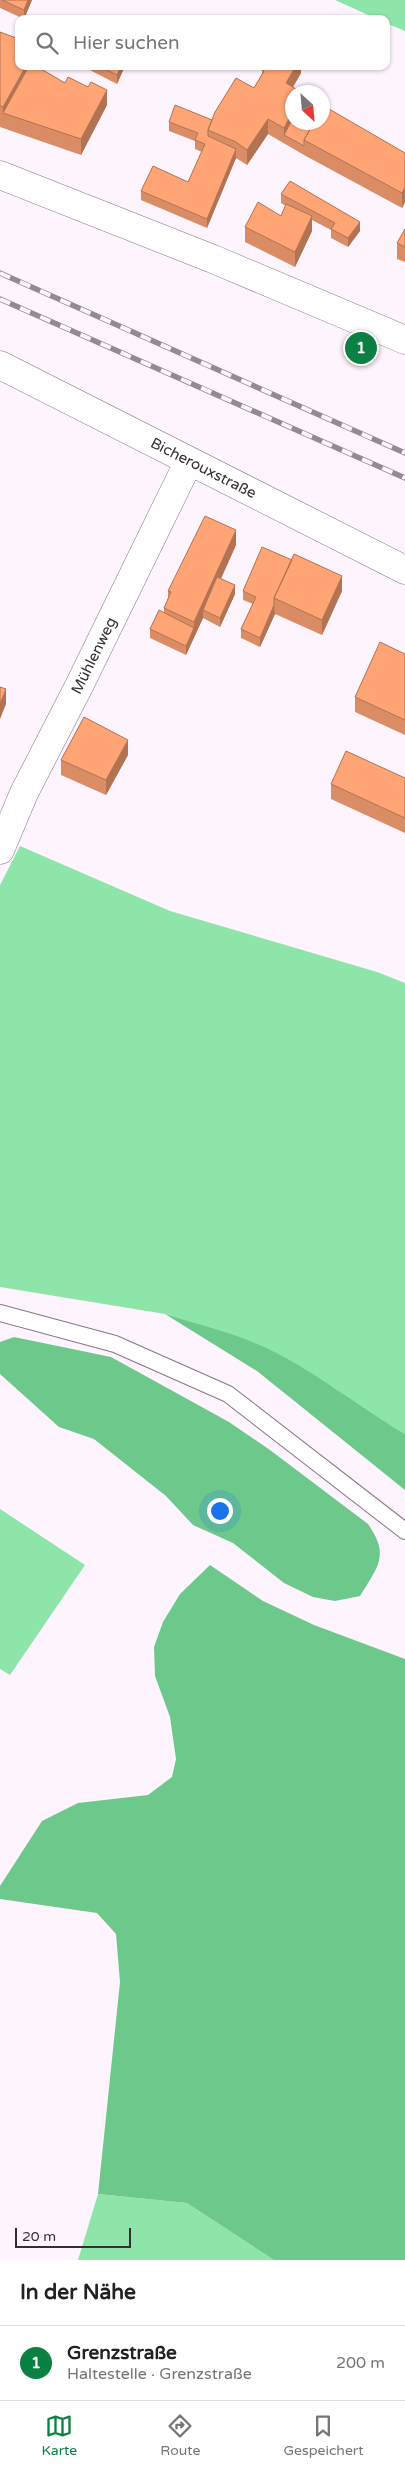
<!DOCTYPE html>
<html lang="de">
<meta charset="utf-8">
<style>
:root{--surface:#fff;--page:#f6f6f6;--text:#222;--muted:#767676;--line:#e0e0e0;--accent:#0b8043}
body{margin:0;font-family:"Varela Round",sans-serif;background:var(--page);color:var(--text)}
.compass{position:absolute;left:285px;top:85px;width:45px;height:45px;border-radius:50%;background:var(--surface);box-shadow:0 1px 4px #0004;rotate:154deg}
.scale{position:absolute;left:15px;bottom:12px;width:116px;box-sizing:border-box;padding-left:5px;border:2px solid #362c35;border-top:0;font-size:14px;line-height:18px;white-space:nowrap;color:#362c35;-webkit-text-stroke:4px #fef4fd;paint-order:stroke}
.you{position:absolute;left:219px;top:1510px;width:18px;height:18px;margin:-12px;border:4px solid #fff;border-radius:50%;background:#1a73e8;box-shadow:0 0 0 8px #1a73e833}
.badge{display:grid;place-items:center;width:32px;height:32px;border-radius:50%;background:var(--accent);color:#fff;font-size:16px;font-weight:700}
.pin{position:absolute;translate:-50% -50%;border:2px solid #fff;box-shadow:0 1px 5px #0006}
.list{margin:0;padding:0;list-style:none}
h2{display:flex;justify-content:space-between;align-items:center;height:65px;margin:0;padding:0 20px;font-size:21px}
h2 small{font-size:16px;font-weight:400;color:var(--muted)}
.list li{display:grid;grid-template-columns:32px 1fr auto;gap:15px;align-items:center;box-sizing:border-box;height:75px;padding:0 20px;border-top:1px solid var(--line)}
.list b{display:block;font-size:19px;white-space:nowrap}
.list p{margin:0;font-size:16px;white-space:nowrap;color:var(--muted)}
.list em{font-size:16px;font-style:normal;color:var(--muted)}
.icon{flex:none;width:28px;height:28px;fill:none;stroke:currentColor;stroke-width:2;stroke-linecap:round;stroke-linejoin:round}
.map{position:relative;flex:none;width:405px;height:2260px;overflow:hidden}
.search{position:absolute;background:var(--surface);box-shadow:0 1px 4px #0004;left:15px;right:15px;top:15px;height:55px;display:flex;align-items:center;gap:12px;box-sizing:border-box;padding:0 18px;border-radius:10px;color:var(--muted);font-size:19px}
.sheet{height:140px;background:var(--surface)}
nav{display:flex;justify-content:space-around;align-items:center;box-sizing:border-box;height:70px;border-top:1px solid var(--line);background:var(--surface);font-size:14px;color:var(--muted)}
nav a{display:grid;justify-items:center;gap:2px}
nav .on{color:var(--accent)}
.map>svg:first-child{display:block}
.green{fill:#8de5a9}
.forest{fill:#6dc88b}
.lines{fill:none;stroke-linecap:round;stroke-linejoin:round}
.service-casing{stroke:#8b7489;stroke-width:18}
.minor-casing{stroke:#8b7489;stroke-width:29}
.service{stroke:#fff;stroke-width:16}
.minor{stroke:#fff;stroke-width:28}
.rail-casing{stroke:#948a93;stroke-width:5.5}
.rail{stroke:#fef4fd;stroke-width:4;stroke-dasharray:11;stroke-linecap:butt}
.wall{fill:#da8d65}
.shaded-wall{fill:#b27352}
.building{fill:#fea475;stroke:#b27352}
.labels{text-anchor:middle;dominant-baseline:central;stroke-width:4.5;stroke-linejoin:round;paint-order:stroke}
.street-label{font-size:15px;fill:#362c35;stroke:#fef4fd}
</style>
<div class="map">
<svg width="405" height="2260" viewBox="0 0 405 2260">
<rect width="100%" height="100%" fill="#fef4fd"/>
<path class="green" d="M 335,0 L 405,0 L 405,31 L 386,23 L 386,19 L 377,19 Z
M 20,846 L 170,911 L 377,972 L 405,983 L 405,1434 L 365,1411 L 336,1389 L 253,1342 L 165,1314 L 0,1287 L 0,885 Z
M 0,1509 L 85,1565 L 10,1675 L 0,1669 Z
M 98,2194 L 187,2203 L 274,2260 L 78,2260 Z"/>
<path class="forest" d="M 165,1314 C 194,1323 225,1331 253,1342 C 308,1365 354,1404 405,1434 L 405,1490 L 257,1371 Z
M 14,1337 L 111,1357 L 229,1422 L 270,1450 L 368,1524 C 390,1556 378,1566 360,1596 L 335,1601 L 313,1597 L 284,1583 L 233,1543 L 193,1525 L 166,1496 L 94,1439 L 59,1427 L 0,1374 L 0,1342 Z
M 210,1565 L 263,1601 L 314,1625 L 405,1659 L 405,2260 L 274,2260 L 187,2203 L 98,2194 L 120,1982 L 116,1934 L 97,1913 L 0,1899 L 0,1886 L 42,1821 L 78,1803 L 148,1795 L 172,1777 L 176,1759 L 170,1717 L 155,1676 L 154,1647 L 163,1622 L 180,1594 Z"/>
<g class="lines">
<g class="service-casing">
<path id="service" d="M 0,1313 L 115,1344 L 228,1394 L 405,1531"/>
</g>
<g class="minor-casing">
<g id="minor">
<path d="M 0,175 L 213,259 L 405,340"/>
<path id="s1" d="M 0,365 L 405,570"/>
<path id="s2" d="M 0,850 L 24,793 L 79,686 L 189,461"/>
</g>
</g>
<use href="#service" class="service"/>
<use href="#minor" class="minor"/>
<g class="rail-casing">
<path id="rail" d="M 0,273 L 405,453
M 0,299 L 405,478"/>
</g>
<use href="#rail" class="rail"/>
</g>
<path class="wall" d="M 0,0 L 32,0 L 24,19 L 0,8 Z
M 0,32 L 38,67 L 65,83 L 88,87 L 107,105 L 81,155 L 0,127 Z
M 82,66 L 125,66 L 117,84 Z
M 301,66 L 301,73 L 293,87 L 292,122 L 405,153 L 405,202 L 402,208 L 304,155 L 268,134 L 247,165 L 236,158 L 207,228 L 141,200 L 141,191 L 188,182 L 202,152 L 195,149 L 195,141 L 169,131 L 169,122 L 212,120 L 254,88 L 262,74 L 262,70 Z
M 281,194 L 360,231 L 348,247 L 331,238 L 331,230 L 312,220 L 312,231 L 295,267 L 245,242 L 245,227 L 281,216 L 286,206 L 281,203 Z
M 405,229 L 405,262 L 397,259 L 397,243 Z
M 236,545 L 221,579 L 235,594 L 220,627 L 203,618 L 186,655 L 150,638 L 150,629 L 164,612 L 164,608 L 168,598 L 168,591 Z
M 243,591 L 342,591 L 322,635 L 275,614 L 260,647 L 241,638 L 241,629 L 253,604 L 243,600 Z
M 405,654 L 405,735 L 355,712 L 355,697 Z
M 128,755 L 106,795 L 61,775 L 61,760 Z
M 405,778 L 405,833 L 331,799 L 331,784 Z"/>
<path class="shaded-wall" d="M 28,0 L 32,0 L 24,19 L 24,10 Z
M 26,66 L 38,67 L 3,113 L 3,107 Z
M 121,66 L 125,66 L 117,84 L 117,75 Z
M 296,66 L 301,66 L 301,73 L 286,99 L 286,83 Z
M 107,90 L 107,105 L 81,155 L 81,139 Z
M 292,113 L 292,122 L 284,135 L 284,128 Z
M 268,119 L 268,134 L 247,165 L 247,150 Z
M 236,149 L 236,158 L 207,228 L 207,219 Z
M 405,187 L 405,202 L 402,208 L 402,193 Z
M 312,216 L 312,231 L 295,267 L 295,252 Z
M 360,222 L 360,231 L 348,247 L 348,238 Z
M 236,530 L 236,545 L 206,611 L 203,610 L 203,618 L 186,655 L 186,646 L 194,628 L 194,622 Z
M 342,576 L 342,591 L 322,635 L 322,620 Z
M 235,585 L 235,594 L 220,627 L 220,618 Z
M 274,605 L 275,614 L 260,647 L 260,638 Z
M 6,689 L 6,704 L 0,719 L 0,704 Z
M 128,740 L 128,755 L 106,795 L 106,780 Z"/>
<path class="building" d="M 2,0 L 28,0 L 24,10 Z
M 0,32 L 19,39 L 19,66 L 26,66 L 3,107 L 0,106 Z
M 29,66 L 36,66 L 65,83 L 68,77 L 88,87 L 91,82 L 107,90 L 81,139 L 3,113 Z
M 99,66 L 121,66 L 117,75 Z
M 265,66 L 296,66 L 286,83 L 301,92 L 292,92 L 292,113 L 284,128 L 268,119 L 247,150 L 236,142 L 208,130 L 215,112 L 236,78 L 254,88 L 264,71 L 262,70 Z
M 175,105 L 212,120 L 208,130 L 208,136 L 236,149 L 207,219 L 141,191 L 153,166 L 188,182 L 205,144 L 195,140 L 198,133 L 169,122 Z
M 324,106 L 405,153 L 405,187 L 402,193 L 304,140 L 314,122 L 322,122 L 322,108 Z
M 292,120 L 292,122 L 314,122 L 304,140 L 304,146 L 284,135 Z
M 290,181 L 360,222 L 348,238 L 331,229 L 335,223 L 281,194 Z
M 258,202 L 281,216 L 286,204 L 312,216 L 295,252 L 245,227 Z
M 405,229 L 405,247 L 397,243 Z
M 205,516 L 236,530 L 194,622 L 164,608 L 171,592 L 168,591 Z
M 262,547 L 292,560 L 274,598 L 274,605 L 260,638 L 241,629 L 256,597 L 243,591 Z
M 294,554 L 342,576 L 322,620 L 274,598 Z
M 217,577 L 235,585 L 220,618 L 203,610 Z
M 159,610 L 194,628 L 186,646 L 150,629 Z
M 380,642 L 405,654 L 405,720 L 355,697 Z
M 0,687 L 6,689 L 0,704 Z
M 84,717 L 128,740 L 106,780 L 61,760 Z
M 346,751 L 405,778 L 405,818 L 331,784 Z"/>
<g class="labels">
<g class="street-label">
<text stroke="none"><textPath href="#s1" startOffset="228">Bicherouxstraße</textPath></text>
<text stroke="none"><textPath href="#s2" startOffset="216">Mühlenweg</textPath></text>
</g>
</g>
</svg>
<svg class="compass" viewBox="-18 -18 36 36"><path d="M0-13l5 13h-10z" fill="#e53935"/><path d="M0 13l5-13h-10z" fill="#767676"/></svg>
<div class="scale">20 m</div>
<div class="you"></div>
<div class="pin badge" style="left:361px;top:348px">1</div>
<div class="search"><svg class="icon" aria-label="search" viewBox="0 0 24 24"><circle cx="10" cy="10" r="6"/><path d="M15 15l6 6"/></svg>Hier suchen</div>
</div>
<section class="sheet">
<h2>In der Nähe<small></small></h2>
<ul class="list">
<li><span class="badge">1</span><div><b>Grenzstraße</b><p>Haltestelle · Grenzstraße</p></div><em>200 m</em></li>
</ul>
</section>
<nav>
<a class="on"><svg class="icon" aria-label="map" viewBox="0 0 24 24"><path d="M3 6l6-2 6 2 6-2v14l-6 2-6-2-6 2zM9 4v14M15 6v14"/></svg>Karte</a>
<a><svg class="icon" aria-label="directions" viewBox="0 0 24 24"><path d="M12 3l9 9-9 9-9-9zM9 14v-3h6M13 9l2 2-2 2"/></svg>Route</a>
<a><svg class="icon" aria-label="saved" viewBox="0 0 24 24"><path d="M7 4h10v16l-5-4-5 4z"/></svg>Gespeichert</a>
</nav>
